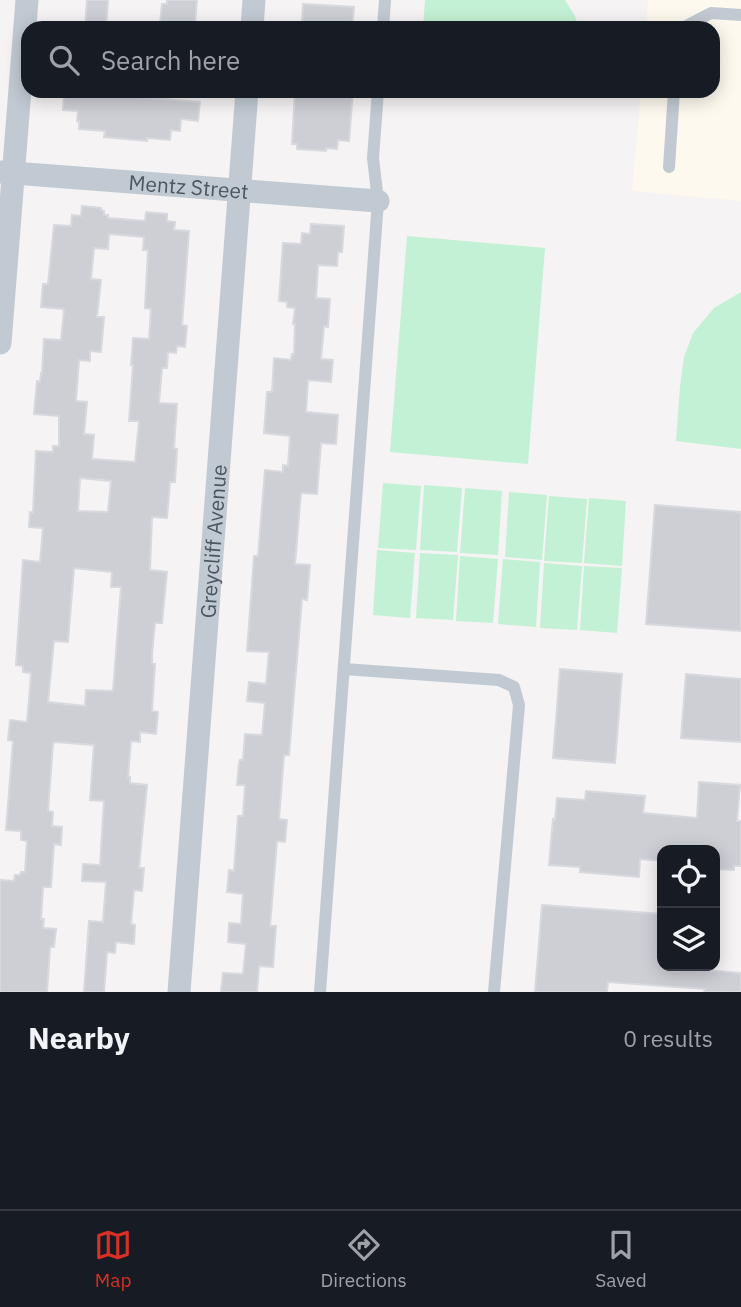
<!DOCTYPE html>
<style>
:root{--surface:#171b24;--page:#20242c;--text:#f1f3f6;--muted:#9ea1a6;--line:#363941;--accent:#d93025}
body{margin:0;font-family:"IBM Plex Sans",sans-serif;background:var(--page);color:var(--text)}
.controls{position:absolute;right:21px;bottom:21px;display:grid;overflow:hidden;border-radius:14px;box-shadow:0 4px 18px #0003}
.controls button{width:63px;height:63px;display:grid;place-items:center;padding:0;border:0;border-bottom:2px solid var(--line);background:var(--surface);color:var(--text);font:35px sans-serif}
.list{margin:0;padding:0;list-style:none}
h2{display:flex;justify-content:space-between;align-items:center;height:91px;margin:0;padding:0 28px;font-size:30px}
h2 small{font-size:23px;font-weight:400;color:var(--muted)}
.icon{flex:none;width:38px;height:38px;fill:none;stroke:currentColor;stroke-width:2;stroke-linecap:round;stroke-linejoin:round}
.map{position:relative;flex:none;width:741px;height:992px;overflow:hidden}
.search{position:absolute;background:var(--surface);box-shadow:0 4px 18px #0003;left:21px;right:21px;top:21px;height:77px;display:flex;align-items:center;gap:18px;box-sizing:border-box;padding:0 24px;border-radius:21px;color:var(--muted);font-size:26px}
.sheet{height:217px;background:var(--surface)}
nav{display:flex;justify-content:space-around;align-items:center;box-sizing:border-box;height:98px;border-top:2px solid var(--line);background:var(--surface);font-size:19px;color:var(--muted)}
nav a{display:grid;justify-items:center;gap:4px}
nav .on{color:var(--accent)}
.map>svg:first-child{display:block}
.commercial{fill:#fdf9ef}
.green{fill:#c3f1d5}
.building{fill:#cdcfd5;stroke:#d7d9de;stroke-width:2;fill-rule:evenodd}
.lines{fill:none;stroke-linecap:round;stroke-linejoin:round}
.service{stroke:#c1cad2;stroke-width:12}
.minor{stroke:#c1cad2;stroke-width:23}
.labels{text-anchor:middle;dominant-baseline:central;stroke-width:7;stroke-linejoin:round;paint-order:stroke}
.street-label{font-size:21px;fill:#4a5661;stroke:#fff}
</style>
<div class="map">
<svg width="741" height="992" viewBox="0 0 741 992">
<rect width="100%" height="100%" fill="#f5f3f3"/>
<path class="commercial" d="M 648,0 L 741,0 L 741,201 L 632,191 L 641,91 L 713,91 L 713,28 L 646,28 Z"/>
<path class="green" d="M 425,0 L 565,0 L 575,16 L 579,28 L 423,28 Z
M 407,236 L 545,248 L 528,464 L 390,452 Z
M 741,292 L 741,449 L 676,441 L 680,387 L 684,357 L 693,333 L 714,308 Z
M 383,483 L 421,486 L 416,550 L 378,548 Z
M 424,485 L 462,488 L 457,552 L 420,550 Z
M 465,488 L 502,491 L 498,555 L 460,553 Z
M 509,492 L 547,495 L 542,560 L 505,557 Z
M 549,496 L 587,499 L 582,563 L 544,561 Z
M 589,498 L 626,501 L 622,566 L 584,563 Z
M 377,550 L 415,553 L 410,618 L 373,615 Z
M 420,553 L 458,555 L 453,620 L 416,618 Z
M 460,556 L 498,559 L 493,623 L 456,621 Z
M 503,559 L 540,562 L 536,627 L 498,624 Z
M 544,563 L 582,566 L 577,630 L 540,628 Z
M 584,566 L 622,568 L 617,633 L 580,630 Z"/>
<path class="building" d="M 87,0 L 108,0 L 106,28 L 85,28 Z
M 167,0 L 197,0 L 195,23 L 187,23 L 186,28 L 165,28 L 165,25 L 160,24 L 162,4 L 167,4 Z
M 303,4 L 354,7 L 352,28 L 309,28 L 309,25 L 302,25 Z
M 64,91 L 200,102 L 198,121 L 181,119 L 180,131 L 171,130 L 170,140 L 147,138 L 147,141 L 104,137 L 105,131 L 79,129 L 79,121 L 77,121 L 78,111 L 63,110 Z
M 295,91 L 353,91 L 349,141 L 338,140 L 337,149 L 326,148 L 326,151 L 297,149 L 297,144 L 292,144 Z
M 82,206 L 101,208 L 101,210 L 104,211 L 104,215 L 108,215 L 108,218 L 145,221 L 146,212 L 167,214 L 167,221 L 175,222 L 174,230 L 189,231 L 182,325 L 187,326 L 185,347 L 177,346 L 176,353 L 168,352 L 167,368 L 162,368 L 159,403 L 177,404 L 174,448 L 177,449 L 175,482 L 170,482 L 167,518 L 152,517 L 150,570 L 167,572 L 162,623 L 155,623 L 152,655 L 152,664 L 155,664 L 152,711 L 158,712 L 156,734 L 140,732 L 140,742 L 131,741 L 128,777 L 130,777 L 130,783 L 147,785 L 139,868 L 144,868 L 142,891 L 134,890 L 131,924 L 135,925 L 134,944 L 116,942 L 115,953 L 107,952 L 104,992 L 84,992 L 89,921 L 103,922 L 106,882 L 82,881 L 83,864 L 100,865 L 104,801 L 90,800 L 94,745 L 55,742 L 53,744 L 48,811 L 53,812 L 52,826 L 62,827 L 61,845 L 54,844 L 51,887 L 43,887 L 41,919 L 44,919 L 43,928 L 56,929 L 54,947 L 50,947 L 47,992 L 0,992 L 0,880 L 14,881 L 15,875 L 20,875 L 21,872 L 25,872 L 27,841 L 21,840 L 21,831 L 6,830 L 13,741 L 8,740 L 10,720 L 27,722 L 30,688 L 31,673 L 23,672 L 23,666 L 16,665 L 23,560 L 40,562 L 43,528 L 29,527 L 30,512 L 33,513 L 36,451 L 53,452 L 53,446 L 59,446 L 59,416 L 34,414 L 37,381 L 40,382 L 41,373 L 42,373 L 44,339 L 61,340 L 64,311 L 63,309 L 41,307 L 43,284 L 48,284 L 54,225 L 71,226 L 72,215 L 81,216 ZM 109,234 L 144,237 L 143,250 L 148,250 L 145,308 L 151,309 L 149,339 L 133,338 L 131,365 L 133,365 L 129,421 L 139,421 L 135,462 L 92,459 L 94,435 L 84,434 L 87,402 L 76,401 L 79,360 L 90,361 L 90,351 L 101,352 L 104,317 L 97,317 L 101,280 L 91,279 L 94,248 L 108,249 ZM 80,478 L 111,481 L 108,512 L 78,511 ZM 74,568 L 112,572 L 111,587 L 121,587 L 113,691 L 86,690 L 85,706 L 48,702 L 54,641 L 68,642 Z
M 311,224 L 344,226 L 342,252 L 338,252 L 337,266 L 318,265 L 316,298 L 330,299 L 328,327 L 324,326 L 321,359 L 333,360 L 331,382 L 308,380 L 306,412 L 338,415 L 336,444 L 321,443 L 317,494 L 301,493 L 295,564 L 310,565 L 307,600 L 302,599 L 289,755 L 284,755 L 279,819 L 287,820 L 285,842 L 277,841 L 270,926 L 276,926 L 273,967 L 259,966 L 257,992 L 221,992 L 223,973 L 243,974 L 246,944 L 228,942 L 229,923 L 241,924 L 243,894 L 227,892 L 229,870 L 234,871 L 238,816 L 243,816 L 245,785 L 237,785 L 239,763 L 240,760 L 243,760 L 245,734 L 262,735 L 265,703 L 247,701 L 249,682 L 266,684 L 269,652 L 247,651 L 254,556 L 258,556 L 265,470 L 283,472 L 283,465 L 288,466 L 290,436 L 264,433 L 267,392 L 272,392 L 274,358 L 291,360 L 292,354 L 294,354 L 295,324 L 293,324 L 295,308 L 287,307 L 287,302 L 279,301 L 283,243 L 301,244 L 302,233 L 310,234 Z
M 655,505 L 741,512 L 741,631 L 646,624 Z
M 560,669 L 622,674 L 615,763 L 553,758 Z
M 686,674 L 741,679 L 741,742 L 681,738 Z
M 699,782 L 740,785 L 737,821 L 741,821 L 741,866 L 734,866 L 734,870 L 715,869 L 715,850 L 662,850 L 662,861 L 640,859 L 639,877 L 580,872 L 580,867 L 549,865 L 553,819 L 555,820 L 557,798 L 585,800 L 586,791 L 645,796 L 643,813 L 697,818 Z
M 542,905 L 662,914 L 662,966 L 681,966 L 681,968 L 741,973 L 741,992 L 704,992 L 705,989 L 608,982 L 607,992 L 535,992 Z"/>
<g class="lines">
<path class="service" d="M 383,28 L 385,0
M 687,28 L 688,25 L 711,13 L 741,15
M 669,167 L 674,91
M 344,669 L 499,680 L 514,687 L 519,705 L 494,992
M 320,992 L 378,201 L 373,158 L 378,91"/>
<g class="minor">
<path d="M 252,28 L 254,0"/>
<path id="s1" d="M 0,172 L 378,201"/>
<path d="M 0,343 L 27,0"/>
<path id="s2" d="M 179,992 L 247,91"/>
</g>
</g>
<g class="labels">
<g class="street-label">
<text stroke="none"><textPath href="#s1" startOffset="189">Mentz Street</textPath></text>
<text stroke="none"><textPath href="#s2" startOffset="452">Greycliff Avenue</textPath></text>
</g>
</g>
</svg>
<div class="controls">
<button><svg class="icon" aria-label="locate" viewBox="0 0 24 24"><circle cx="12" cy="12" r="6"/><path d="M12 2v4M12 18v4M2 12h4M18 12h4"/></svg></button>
<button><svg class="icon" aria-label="layers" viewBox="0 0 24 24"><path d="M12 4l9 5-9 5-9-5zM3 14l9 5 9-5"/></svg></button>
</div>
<div class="search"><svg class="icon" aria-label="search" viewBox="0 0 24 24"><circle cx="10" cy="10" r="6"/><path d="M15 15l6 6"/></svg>Search here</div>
</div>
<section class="sheet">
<h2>Nearby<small>0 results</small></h2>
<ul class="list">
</ul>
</section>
<nav>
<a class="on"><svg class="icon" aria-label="map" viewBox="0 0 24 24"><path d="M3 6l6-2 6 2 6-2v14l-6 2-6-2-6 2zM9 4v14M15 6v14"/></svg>Map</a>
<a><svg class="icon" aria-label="directions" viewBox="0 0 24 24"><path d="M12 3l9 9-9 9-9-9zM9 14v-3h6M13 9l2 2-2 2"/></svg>Directions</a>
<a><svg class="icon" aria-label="saved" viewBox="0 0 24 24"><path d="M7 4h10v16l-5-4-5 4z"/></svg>Saved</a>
</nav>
